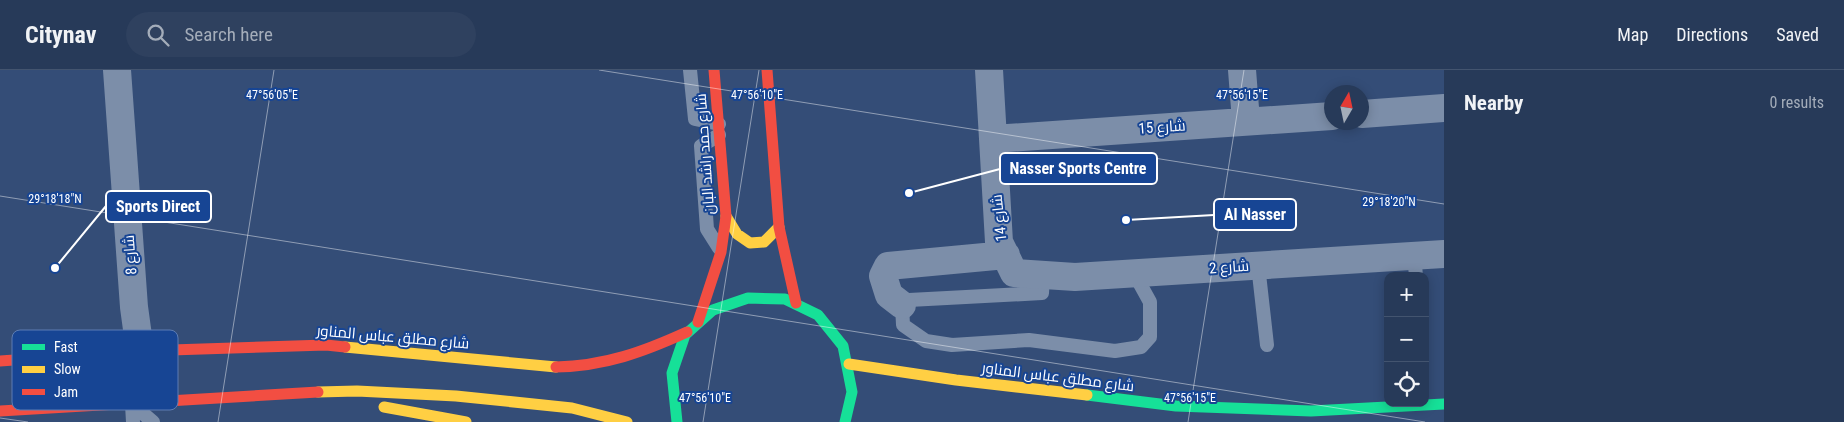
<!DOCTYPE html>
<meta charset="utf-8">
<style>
:root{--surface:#273a59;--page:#2f415f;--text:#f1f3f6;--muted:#a4adba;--line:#43546f}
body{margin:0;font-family:"Roboto Condensed",Cairo,sans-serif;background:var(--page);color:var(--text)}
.controls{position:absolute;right:15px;bottom:15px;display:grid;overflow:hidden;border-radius:10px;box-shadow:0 2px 12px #0003}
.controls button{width:45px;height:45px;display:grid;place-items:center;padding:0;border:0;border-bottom:1px solid var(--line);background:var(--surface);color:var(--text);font:25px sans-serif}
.compass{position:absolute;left:1324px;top:15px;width:45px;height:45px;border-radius:50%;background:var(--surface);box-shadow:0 2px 12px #0003;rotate:9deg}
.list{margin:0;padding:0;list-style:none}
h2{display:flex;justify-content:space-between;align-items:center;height:65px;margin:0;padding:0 20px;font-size:21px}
h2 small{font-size:16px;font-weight:400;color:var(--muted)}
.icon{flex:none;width:28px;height:28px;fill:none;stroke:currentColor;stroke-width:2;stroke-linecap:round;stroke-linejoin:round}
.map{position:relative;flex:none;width:1444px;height:352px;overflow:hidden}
header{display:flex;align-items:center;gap:30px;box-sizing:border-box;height:70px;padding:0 25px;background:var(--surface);border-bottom:1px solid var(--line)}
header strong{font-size:24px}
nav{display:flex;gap:28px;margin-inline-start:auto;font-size:18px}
.search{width:350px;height:45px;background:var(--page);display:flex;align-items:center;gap:12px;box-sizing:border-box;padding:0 18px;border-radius:28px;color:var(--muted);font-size:19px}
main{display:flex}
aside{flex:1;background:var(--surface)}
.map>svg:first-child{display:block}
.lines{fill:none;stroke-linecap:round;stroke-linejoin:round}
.lane{stroke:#7c8ea9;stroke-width:14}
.street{stroke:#7c8ea9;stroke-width:28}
.fast{stroke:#16e098;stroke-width:11}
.slow{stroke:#ffcf43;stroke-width:11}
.jam{stroke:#f24e42;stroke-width:11}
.ticks{fill:none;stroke:#fff;stroke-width:1;stroke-opacity:0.45}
.labels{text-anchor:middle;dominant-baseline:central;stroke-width:4;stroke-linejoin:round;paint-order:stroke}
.street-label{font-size:15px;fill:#fff;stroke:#174594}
.key{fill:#174594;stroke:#5d7db4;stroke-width:1}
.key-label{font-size:14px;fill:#fff}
.ticks-label{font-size:12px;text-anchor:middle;fill:#fff;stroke:#174594;stroke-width:4;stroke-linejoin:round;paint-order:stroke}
.leader{fill:none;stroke:#fff;stroke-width:2}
.callout-dot{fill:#fff;stroke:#174594;stroke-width:2}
.callout{fill:#174594;stroke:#fff;stroke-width:2}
.callout-label{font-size:16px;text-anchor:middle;font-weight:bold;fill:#fff}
</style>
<header>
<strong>Citynav</strong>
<div class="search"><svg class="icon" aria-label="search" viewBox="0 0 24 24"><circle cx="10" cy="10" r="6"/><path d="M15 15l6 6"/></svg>Search here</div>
<nav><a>Map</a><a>Directions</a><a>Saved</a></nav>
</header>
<main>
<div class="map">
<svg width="1444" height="352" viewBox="0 0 1444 352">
<rect width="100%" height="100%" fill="#344d77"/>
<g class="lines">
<path class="lane" d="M 690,0 L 695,49 L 719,54
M 719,178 L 707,159 L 701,76 L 719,65
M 1414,185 L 1416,206
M 1258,195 L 1267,275
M 1043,205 L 1042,223 L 909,230 L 902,235 L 903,255 L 926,271 L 952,275 L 1029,270 L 1115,281 L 1141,277 L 1150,267 L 1150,232 L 1134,203
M 132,334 L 153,352
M 132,334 L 133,352"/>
<path class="street" d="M 117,0 L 134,237 L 140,281
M 989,0 L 999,172 L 1014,203 L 1075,207 L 1444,184
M 1242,0 L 1246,51
M 1362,44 L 1444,38
M 993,69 L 1332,46
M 902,235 L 889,225 L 883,206 L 888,196 L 1006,185"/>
<path class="fast" d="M 1087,325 L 1176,336 L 1311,341 L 1444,334
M 677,352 L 672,303 L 685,265 L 713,240 L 748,228 L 785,229 L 818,245 L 843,276 L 852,322 L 845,352"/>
<path class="slow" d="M 726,146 L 737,164 L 750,173 L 764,172 L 779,157
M 345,277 L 556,297
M 849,294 L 956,310 L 1087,325
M 318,322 L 357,321 L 456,326 L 572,338 L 627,352
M 384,337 L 466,352"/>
<path class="jam" d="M 767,0 L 779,157 L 796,233
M 698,252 L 721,182 L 726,146 L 714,0
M 0,291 L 140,281 L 326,275 L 345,277
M 556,297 C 605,296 643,282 687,262
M 0,341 L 318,322"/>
</g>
<path class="ticks" d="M 599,0 L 1444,134M 0,126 L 1425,352M 0,348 L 28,352M 218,352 L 274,0M 703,352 L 759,0M 1188,352 L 1244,0"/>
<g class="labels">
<g class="street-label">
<text transform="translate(1162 57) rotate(-4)">شارع 15</text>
<text transform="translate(705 84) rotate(-94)">شارع حمد راشد البان</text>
<text transform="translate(999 148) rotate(-96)">شارع 14</text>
<text transform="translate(130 185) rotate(-94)">شارع 8</text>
<text transform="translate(1229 197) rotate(-4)">شارع 2</text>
<text transform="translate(393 267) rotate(5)">شارع مطلق عباس المناور</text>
<text transform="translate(1058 307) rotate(7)">شارع مطلق عباس المناور</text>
</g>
</g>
<rect x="12" y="260" width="166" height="80" rx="8" class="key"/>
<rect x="22" y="274" width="23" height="6" fill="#16e098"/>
<rect x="22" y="296" width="23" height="7" fill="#ffcf43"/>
<rect x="22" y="319" width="23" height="6" fill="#f24e42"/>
<g class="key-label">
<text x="54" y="282">Fast</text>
<text x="54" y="304">Slow</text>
<text x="54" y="327">Jam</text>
</g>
<g class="ticks-label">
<text x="272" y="29">47°56'05"E</text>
<text x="757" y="29">47°56'10"E</text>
<text x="1242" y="29">47°56'15"E</text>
<text x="55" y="133">29°18'18"N</text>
<text x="1389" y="136">29°18'20"N</text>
<text x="705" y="332">47°56'10"E</text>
<text x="1190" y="332">47°56'15"E</text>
</g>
<path class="leader" d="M909 123L1000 99M55 198L106 136M1126 150L1214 145"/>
<g class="callout-dot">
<circle cx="909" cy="123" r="5"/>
<circle cx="55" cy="198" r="5"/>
<circle cx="1126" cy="150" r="5"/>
</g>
<g class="callout">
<rect x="1000" y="83" width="157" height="31" rx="5"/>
<rect x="106" y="121" width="105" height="31" rx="5"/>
<rect x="1214" y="129" width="82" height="31" rx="5"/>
</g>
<g class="callout-label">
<text x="1078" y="104">Nasser Sports Centre</text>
<text x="158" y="142">Sports Direct</text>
<text x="1255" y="150">Al Nasser</text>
</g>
</svg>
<div class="controls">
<button>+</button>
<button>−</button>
<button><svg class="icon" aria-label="locate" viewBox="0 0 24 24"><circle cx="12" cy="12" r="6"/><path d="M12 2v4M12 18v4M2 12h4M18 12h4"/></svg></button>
</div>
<svg class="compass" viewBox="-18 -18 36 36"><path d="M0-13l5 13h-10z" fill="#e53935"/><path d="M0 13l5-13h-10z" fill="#a4adba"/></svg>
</div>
<aside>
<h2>Nearby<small>0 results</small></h2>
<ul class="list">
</ul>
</aside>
</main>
